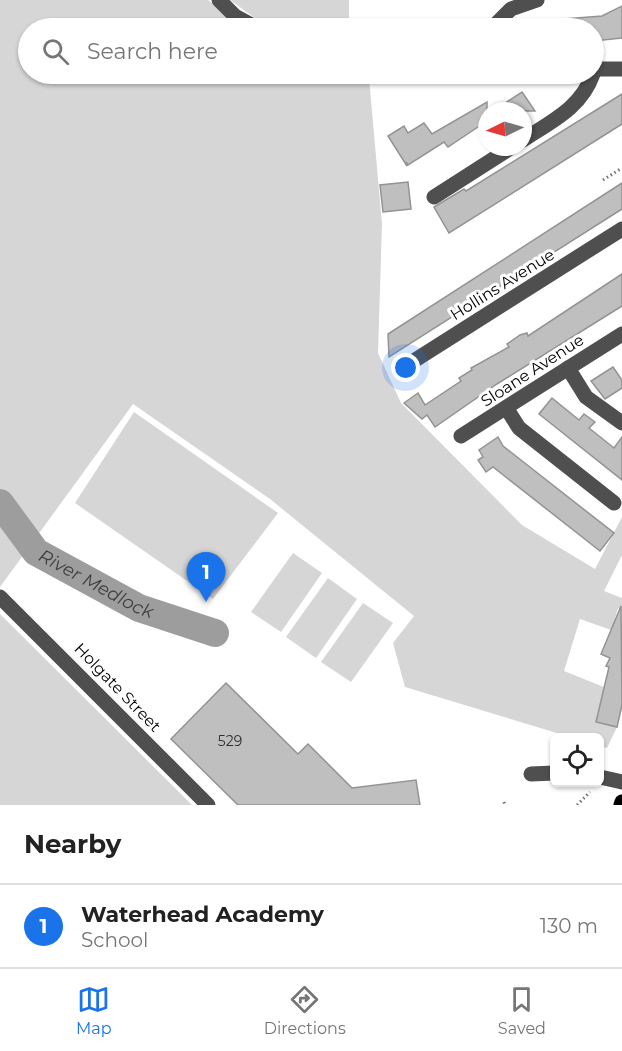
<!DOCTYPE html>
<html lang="en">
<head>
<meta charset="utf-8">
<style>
  body { margin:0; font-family:Montserrat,sans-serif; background:#f2f2f2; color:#222 }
  .controls { position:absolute; right:18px; bottom:18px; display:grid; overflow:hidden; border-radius:9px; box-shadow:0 2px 4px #0004 }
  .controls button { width:54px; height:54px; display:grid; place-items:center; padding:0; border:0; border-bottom:2px solid #e0e0e0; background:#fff; color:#222; font:30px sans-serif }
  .compass { position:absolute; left:478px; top:102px; width:54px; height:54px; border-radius:50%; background:#fff; box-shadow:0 2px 4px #0004; rotate:265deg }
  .you { position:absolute; left:406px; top:368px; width:21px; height:21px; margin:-15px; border:4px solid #fff; border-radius:50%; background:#1a73e8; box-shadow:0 0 0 9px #1a73e833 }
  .badge { display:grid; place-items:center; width:39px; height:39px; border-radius:50%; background:#1a73e8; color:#fff; font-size:20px; font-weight:700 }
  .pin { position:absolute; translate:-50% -50px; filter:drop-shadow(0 2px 3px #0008) }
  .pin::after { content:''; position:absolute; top:32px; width:21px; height:18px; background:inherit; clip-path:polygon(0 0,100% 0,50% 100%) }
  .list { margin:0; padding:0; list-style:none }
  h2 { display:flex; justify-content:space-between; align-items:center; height:78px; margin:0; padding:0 24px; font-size:26px }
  h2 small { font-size:20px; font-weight:400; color:#767676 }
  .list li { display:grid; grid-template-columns:39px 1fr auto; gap:18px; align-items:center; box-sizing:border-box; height:84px; padding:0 24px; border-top:2px solid #e0e0e0 }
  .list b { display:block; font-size:22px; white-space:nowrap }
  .list p { margin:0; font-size:20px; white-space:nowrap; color:#767676 }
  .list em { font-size:20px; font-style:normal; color:#767676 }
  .icon { flex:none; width:33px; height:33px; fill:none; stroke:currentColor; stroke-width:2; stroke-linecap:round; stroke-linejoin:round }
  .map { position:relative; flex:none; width:622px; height:805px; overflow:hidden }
  .search { position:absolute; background:#fff; box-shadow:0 2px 4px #0004; left:18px; right:18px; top:18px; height:66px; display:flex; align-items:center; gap:15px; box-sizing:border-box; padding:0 21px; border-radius:33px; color:#767676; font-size:22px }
  .sheet { height:162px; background:#fff }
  nav { display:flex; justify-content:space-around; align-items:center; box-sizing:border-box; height:84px; border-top:2px solid #e0e0e0; background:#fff; font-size:16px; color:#767676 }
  nav a { display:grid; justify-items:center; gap:3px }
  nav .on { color:#1a73e8 }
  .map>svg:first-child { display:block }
</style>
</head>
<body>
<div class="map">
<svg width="622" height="805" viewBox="0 0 622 805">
  <rect width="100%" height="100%" fill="#fff"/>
  <g fill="#d6d6d6">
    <polygon points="0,0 208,0 245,28 28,28 28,74 350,74 369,78 382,224 378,353 401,403 522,525 595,569 622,517 622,555 604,591 622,598 622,609 618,608 615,618 622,621 622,625 617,625 614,631 580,619 564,671 604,687 596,722 617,727 607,748 600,746 600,738 570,737 405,687 393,643 414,616 270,499 133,404 0,587"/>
    <polygon points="230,0 349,0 349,28 269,28"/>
    <polygon points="134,412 278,513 213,599 75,503"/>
    <polygon points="293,553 322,573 281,632 251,612"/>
    <polygon points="328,578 357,599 316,658 286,637"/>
    <polygon points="363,603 393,623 351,682 321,662"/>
    <polygon points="0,614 192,805 0,805"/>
  </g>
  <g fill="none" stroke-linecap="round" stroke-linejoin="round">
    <path stroke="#9d9d9d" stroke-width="28" id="s1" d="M0,503L36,552L139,608L215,633"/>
  </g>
  <g fill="#bfbfbf" stroke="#939393" stroke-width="1.5">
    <polygon points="622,6 622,38 594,41 594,28 565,28 564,19 602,16"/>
    <polygon points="522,92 535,111 493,111"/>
    <polygon points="622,94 622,124 449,233 434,207 464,189 466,191"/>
    <polygon points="487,102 487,142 478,127 448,147 444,142 408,165 406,162 407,166 388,136 404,126 408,133 424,123 432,134"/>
    <polygon points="408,182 411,209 383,212 380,185"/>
    <polygon points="622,183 622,209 389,357 388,334"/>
    <polygon points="622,274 622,306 497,384 435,427 427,415 422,419 404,403 418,393 425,405 461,381 459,378 472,370 471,368 509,347 507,344 520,335 527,333 528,336"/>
    <polygon points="613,367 622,380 622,388 605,399 591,381"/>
    <polygon points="552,398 579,420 584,414 595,422 589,428 614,448 622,437 622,480 539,414"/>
    <polygon points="498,437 503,446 614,533 600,551 493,467 486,472 478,460 483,457 479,450"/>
    <polygon points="621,606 622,705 617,727 596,722 609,667 606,666 610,658 601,654"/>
    <polygon points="226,683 298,754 308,744 352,788 416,780 420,805 238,805 171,739"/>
  </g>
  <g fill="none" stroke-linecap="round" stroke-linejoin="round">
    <g stroke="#dbdbdb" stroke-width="16">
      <polyline id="major" points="621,805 622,802"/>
    </g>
    <g stroke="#717171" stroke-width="3" stroke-dasharray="1.5 3" stroke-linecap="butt">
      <polyline points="603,180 622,168"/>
      <polyline points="504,802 505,805"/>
      <polyline points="577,805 590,792"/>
    </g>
    <g stroke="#4f4f4f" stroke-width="15">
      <polyline points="219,0 235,16 257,28"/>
      <polyline points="492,28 511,9 537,0"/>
      <polyline points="594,69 622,69"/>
      <polyline points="386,74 469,74"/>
      <path d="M523,140C552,121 581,108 593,74"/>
      <polyline points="434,197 512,147"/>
      <polyline points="568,368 586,397 622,423"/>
      <polyline points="401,369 622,229"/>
      <polyline points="507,409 519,428 614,503"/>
      <polyline points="461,436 622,334"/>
      <polyline points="0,597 208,805"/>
      <polyline points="531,774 554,773"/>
      <polyline points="600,777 622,782"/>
    </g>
    <use href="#major" stroke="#000" stroke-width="15"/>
  </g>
  <g text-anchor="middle" stroke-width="6" stroke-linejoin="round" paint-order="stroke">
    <g font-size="14" fill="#303030">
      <text x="230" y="746">529</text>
    </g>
    <g font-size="16" fill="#000" stroke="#fff">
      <text transform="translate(502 284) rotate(-32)" y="6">Hollins Avenue</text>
      <text transform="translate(532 370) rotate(-33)" y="6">Sloane Avenue</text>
      <text transform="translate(118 687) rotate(46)" y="6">Holgate Street</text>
    </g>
    <g font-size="18" font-style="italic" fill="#3e3e3e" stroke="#fff">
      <text dy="6" stroke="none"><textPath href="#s1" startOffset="129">River Medlock</textPath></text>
    </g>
  </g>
</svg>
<div class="controls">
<button><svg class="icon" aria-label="locate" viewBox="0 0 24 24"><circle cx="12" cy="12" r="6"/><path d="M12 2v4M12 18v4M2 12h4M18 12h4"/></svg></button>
</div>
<svg class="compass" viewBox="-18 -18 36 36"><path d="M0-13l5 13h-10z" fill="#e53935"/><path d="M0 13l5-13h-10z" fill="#767676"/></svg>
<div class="you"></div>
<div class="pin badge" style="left:206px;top:602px">1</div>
<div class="search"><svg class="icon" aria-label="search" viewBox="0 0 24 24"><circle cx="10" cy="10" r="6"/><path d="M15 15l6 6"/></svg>Search here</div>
</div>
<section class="sheet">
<h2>Nearby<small></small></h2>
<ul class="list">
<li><span class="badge">1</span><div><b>Waterhead Academy</b><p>School</p></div><em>130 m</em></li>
</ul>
</section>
<nav>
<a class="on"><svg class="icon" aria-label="map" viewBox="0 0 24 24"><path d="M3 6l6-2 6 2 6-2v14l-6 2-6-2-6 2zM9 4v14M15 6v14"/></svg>Map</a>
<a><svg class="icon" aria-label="directions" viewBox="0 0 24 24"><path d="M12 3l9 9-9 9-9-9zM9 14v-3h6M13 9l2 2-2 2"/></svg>Directions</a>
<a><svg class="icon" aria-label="saved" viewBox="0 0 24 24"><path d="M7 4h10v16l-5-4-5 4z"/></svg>Saved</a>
</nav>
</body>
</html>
